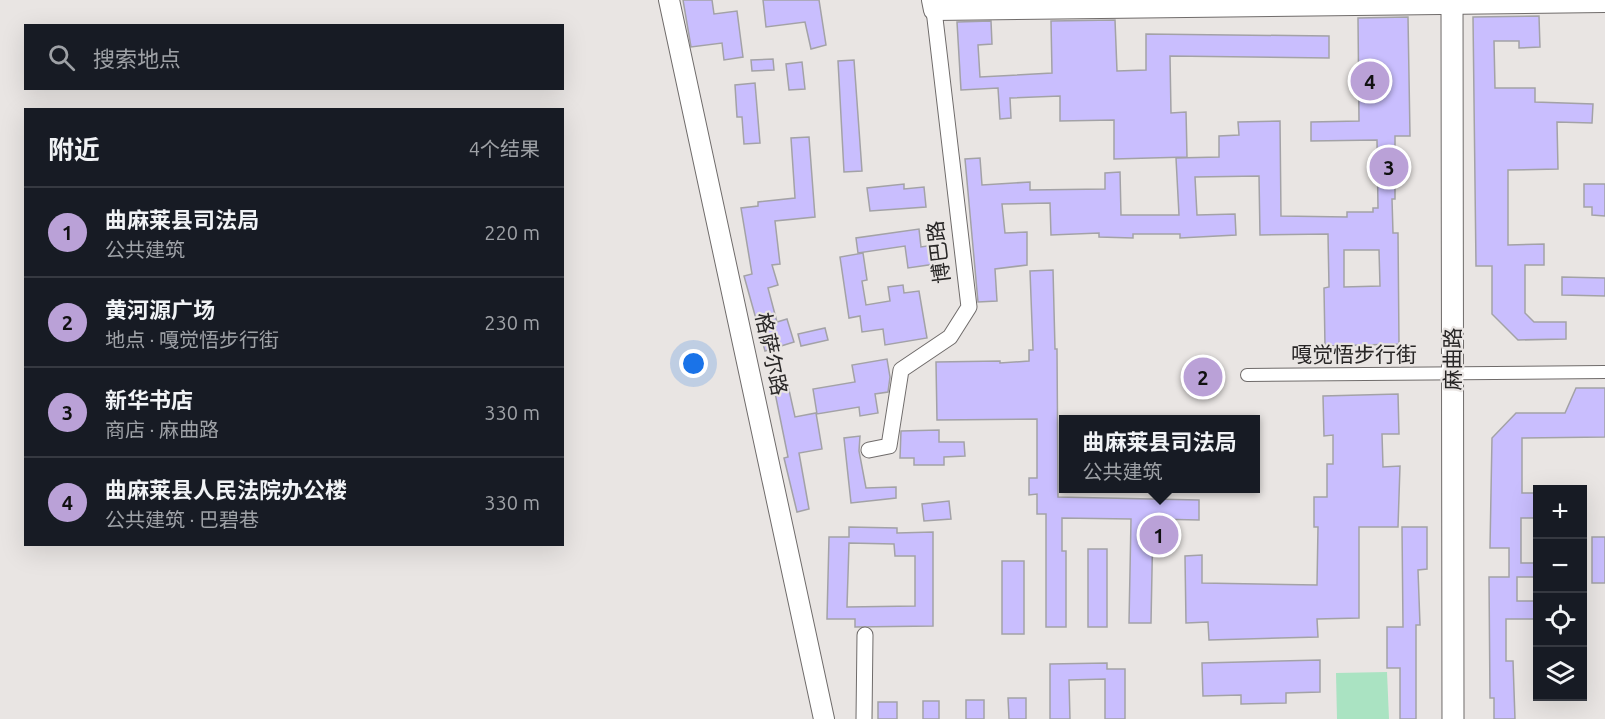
<!DOCTYPE html>
<html lang="zh">
<head>
<meta charset="utf-8">
<style>
  body { margin:0; font-family:Ubuntu,"Noto Sans SC",sans-serif; background:#242831; color:#f1f3f6 }
  .controls { position:absolute; right:18px; bottom:18px; display:grid; overflow:hidden; border-radius:0px; box-shadow:0 6px 24px #0002 }
  .controls button { width:54px; height:54px; display:grid; place-items:center; padding:0; border:0; border-bottom:2px solid #363941; background:#171b24; color:#f1f3f6; font:30px sans-serif }
  .you { position:absolute; left:694px; top:364px; width:21px; height:21px; margin:-15px; border:4px solid #fff; border-radius:50%; background:#1a73e8; box-shadow:0 0 0 9px #1a73e833 }
  .badge { display:grid; place-items:center; width:39px; height:39px; border-radius:50%; background:#baa1d7; color:#111; font-size:20px; font-weight:700 }
  .pin { position:absolute; translate:-50% -50%; border:3px solid #fff; box-shadow:0 2px 6px #0006 }
  .popup { position:absolute; left:1059px; top:415px; width:201px; height:78px; box-sizing:border-box; display:grid; place-content:center; border-radius:0px; background:#171b24; filter:drop-shadow(0 2px 4px #0005); font-size:20px; white-space:nowrap; color:#9ea1a6 }
  .popup b { font-size:22px; color:#f1f3f6 }
  .popup::after { content:''; position:absolute; left:50%; top:100%; margin-left:-12px; border:12px solid transparent; border-top-color:#171b24 }
  .list { margin:0; padding:0; list-style:none }
  h2 { display:flex; justify-content:space-between; align-items:center; height:78px; margin:0; padding:0 24px; font-size:26px }
  h2 small { font-size:20px; font-weight:400; color:#9ea1a6 }
  .list li { display:grid; grid-template-columns:39px 1fr auto; gap:18px; align-items:center; box-sizing:border-box; height:90px; padding:0 24px; border-top:2px solid #363941 }
  .list b { display:block; font-size:22px; white-space:nowrap }
  .list p { margin:0; font-size:20px; white-space:nowrap; color:#9ea1a6 }
  .list em { font-size:20px; font-style:normal; color:#9ea1a6 }
  .icon { flex:none; width:33px; height:33px; fill:none; stroke:currentColor; stroke-width:2; stroke-linecap:round; stroke-linejoin:round }
  .map { position:relative; flex:none; width:1605px; height:719px; overflow:hidden }
  .search { position:absolute; background:#171b24; box-shadow:0 6px 24px #0002; left:24px; top:24px; width:540px; height:66px; display:flex; align-items:center; gap:15px; box-sizing:border-box; padding:0 21px; border-radius:0px; color:#9ea1a6; font-size:22px }
  .panel { position:absolute; background:#171b24; box-shadow:0 6px 24px #0002; left:24px; top:108px; width:540px; height:438px; border-radius:0px }
  .map>svg:first-child { display:block }
</style>
</head>
<body>
<div class="map">
<svg width="1605" height="719" viewBox="0 0 1605 719">
  <rect width="100%" height="100%" fill="#e9e5e3"/>
  <polygon fill="#aae3c2" points="1387,672 1389,719 1337,719 1336,673"/>
  <g fill="#c9befe" stroke="#a3a2a6" stroke-width="1.5" fill-rule="evenodd">
    <polygon points="683,0 712,0 714,14 737,11 743,57 724,60 722,43 691,47"/>
    <polygon points="763,0 819,0 826,45 811,49 805,22 766,27"/>
    <polygon points="1539,16 1540,47 1519,48 1519,41 1494,41 1495,88 1535,88 1535,102 1593,104 1592,123 1557,122 1558,169 1508,170 1508,245 1544,244 1544,265 1525,265 1525,313 1534,322 1566,322 1566,339 1518,340 1492,314 1492,266 1476,266 1473,17"/>
    <path d="M1408,17L1410,136H1395V199H1392L1393,233H1398L1399,344L1325,346L1324,288L1329,287L1328,234L1260,235L1259,176L1195,177L1197,215L1235,214L1236,235L1180,238V234H1133V238L1099,237V233L1051,235L1050,203L1002,204L1005,233L1027,232V265L995,269L997,301L978,302L965,159L980,158L982,185L1030,182V190L1105,189V173L1120,172L1121,215H1179L1176,158L1219,157V136L1239,135L1238,122L1280,121L1281,216L1347,217V212H1373V208H1378L1377,140L1311,141V122L1359,121L1358,18ZM1344,250H1379L1380,286L1344,287Z"/>
    <polygon points="1115,20 1117,71 1146,70 1146,34 1329,36 1329,58 1170,56 1171,113 1186,112 1187,157 1114,159 1114,120 1060,121 1060,96 1010,98 1011,118 1000,119 998,88 961,90 957,22 991,21 992,44 978,45 980,77 1052,73 1051,21"/>
    <polygon points="773,59 774,70 752,71 751,60"/>
    <polygon points="854,60 862,171 844,172 838,61"/>
    <polygon points="802,62 805,89 789,90 786,64"/>
    <polygon points="755,83 760,143 744,144 742,117 737,117 735,85"/>
    <polygon points="809,137 815,217 775,221 780,264 772,265 778,285 768,288 777,322 787,319 794,342 765,351 744,276 752,274 741,208 758,206 758,202 795,198 791,138"/>
    <polygon points="904,184 904,189 924,187 926,207 870,211 867,188"/>
    <polygon points="1584,184 1605,184 1605,216 1592,215 1592,207 1584,207"/>
    <polygon points="919,229 921,247 933,245 935,264 908,268 905,246 858,253 856,238"/>
    <polygon points="863,253 867,280 862,281 866,305 890,301 888,287 903,285 904,293 919,291 927,338 885,345 883,329 862,332 860,316 849,318 840,257"/>
    <polygon points="1053,270 1055,349 1057,349 1058,497 1199,500 1199,520 1153,519 1151,623 1129,623 1131,519 1062,518 1062,551 1066,551 1066,627 1046,627 1046,514 1037,514 1037,494 1029,495 1029,478 1037,478 1037,419 937,420 936,362 1000,361 1000,363 1029,361 1029,350 1033,350 1030,271"/>
    <polygon points="1562,277 1605,278 1605,296 1562,295"/>
    <polygon points="825,328 828,340 801,346 798,334"/>
    <polygon points="887,359 890,377 888,392 875,394 878,413 860,416 859,407 817,414 813,389 855,382 852,365"/>
    <polygon points="787,381 795,417 816,413 822,449 799,453 809,509 797,512 784,458 788,457 773,383"/>
    <polygon points="1576,388 1605,388 1605,437 1522,438 1522,493 1538,493 1538,518 1521,518 1521,563 1538,563 1538,577 1517,577 1517,601 1538,601 1538,619 1506,619 1506,661 1513,661 1515,719 1494,719 1494,698 1490,698 1489,577 1509,577 1509,548 1490,548 1492,438 1516,413 1565,413"/>
    <polygon points="1398,394 1399,434 1382,434 1383,467 1400,466 1398,527 1359,527 1359,618 1317,619 1318,637 1209,640 1208,622 1186,623 1185,556 1202,555 1202,583 1317,585 1318,527 1314,527 1314,497 1327,497 1327,464 1333,464 1333,435 1324,436 1323,396"/>
    <polygon points="939,430 939,442 964,442 965,456 944,457 944,465 914,465 914,458 900,458 901,431"/>
    <polygon points="860,436 859,451 866,488 896,487 896,498 851,503 844,438"/>
    <polygon points="949,501 951,519 924,521 922,504"/>
    <path d="M849,527L897,528V533L933,532V626L855,627V619H827L829,537H849ZM849,543L894,544L895,556H915V606L847,607Z"/>
    <polygon points="1402,527 1427,527 1427,569 1418,570 1420,625 1416,625 1416,719 1400,719 1400,668 1387,668 1387,627 1403,627"/>
    <rect x="1592" y="537" width="13" height="46"/>
    <rect x="1088" y="549" width="19" height="78"/>
    <rect x="1002" y="561" width="22" height="73"/>
    <polygon points="1320,660 1320,692 1286,693 1286,703 1241,704 1241,695 1203,696 1202,663"/>
    <polygon points="1107,663 1107,669 1125,669 1125,719 1105,719 1105,679 1069,680 1070,719 1050,719 1050,664"/>
    <polygon points="1008,698 1026,698 1026,719 1009,719"/>
    <rect x="966" y="700" width="18" height="19"/>
    <rect x="923" y="701" width="16" height="18"/>
    <rect x="878" y="702" width="19" height="17"/>
  </g>
  <g fill="none" stroke-linecap="round" stroke-linejoin="round">
    <g stroke="#6f6b6a" stroke-width="14">
      <polyline id="pedestrian" points="1247,375 1605,372"/>
    </g>
    <g stroke="#6f6b6a" stroke-width="17">
      <g id="minor">
        <polyline points="869,450 889,446 901,370 950,337 969,307 934,10"/>
        <polyline points="864,719 865,635"/>
      </g>
    </g>
    <g stroke="#6f6b6a" stroke-width="22">
      <g id="tertiary">
        <polyline points="669,0 824,719"/>
        <polyline points="932,0 934,10 1605,2"/>
      </g>
    </g>
    <g stroke="#6f6b6a" stroke-width="23">
      <polyline id="secondary" points="1452,0 1453,719"/>
    </g>
    <use href="#pedestrian" stroke="#fff" stroke-width="12"/>
    <use href="#minor" stroke="#fff" stroke-width="15"/>
    <use href="#tertiary" stroke="#fff" stroke-width="20"/>
    <use href="#secondary" stroke="#fff" stroke-width="21"/>
  </g>
  <g text-anchor="middle" stroke-width="4.5" stroke-linejoin="round" paint-order="stroke">
    <g font-size="21" fill="#282626" stroke="#e9e5e3">
      <text transform="translate(939 252) rotate(-97)" y="7">博巴路</text>
      <text transform="translate(771 354) rotate(78)" y="7">格萨尔路</text>
      <text x="1354" y="362">嘎觉悟步行街</text>
      <text transform="translate(1453 359) rotate(-90)" y="7">麻曲路</text>
    </g>
  </g>
</svg>
<div class="controls">
<button>+</button>
<button>−</button>
<button><svg class="icon" aria-label="locate" viewBox="0 0 24 24"><circle cx="12" cy="12" r="6"/><path d="M12 2v4M12 18v4M2 12h4M18 12h4"/></svg></button>
<button><svg class="icon" aria-label="layers" viewBox="0 0 24 24"><path d="M12 4l9 5-9 5-9-5zM3 14l9 5 9-5"/></svg></button>
</div>
<div class="you"></div>
<div class="pin badge" style="left:1159px;top:535px">1</div>
<div class="popup"><b>曲麻莱县司法局</b>公共建筑</div>
<div class="pin badge" style="left:1203px;top:377px">2</div>
<div class="pin badge" style="left:1389px;top:167px">3</div>
<div class="pin badge" style="left:1370px;top:81px">4</div>
<div class="search"><svg class="icon" aria-label="search" viewBox="0 0 24 24"><circle cx="10" cy="10" r="6"/><path d="M15 15l6 6"/></svg>搜索地点</div>
<section class="panel">
<h2>附近<small>4个结果</small></h2>
<ul class="list">
<li><span class="badge">1</span><div><b>曲麻莱县司法局</b><p>公共建筑</p></div><em>220 m</em></li>
<li><span class="badge">2</span><div><b>黄河源广场</b><p>地点 · 嘎觉悟步行街</p></div><em>230 m</em></li>
<li><span class="badge">3</span><div><b>新华书店</b><p>商店 · 麻曲路</p></div><em>330 m</em></li>
<li><span class="badge">4</span><div><b>曲麻莱县人民法院办公楼</b><p>公共建筑 · 巴碧巷</p></div><em>330 m</em></li>
</ul>
</section>
</div>
</body>
</html>
